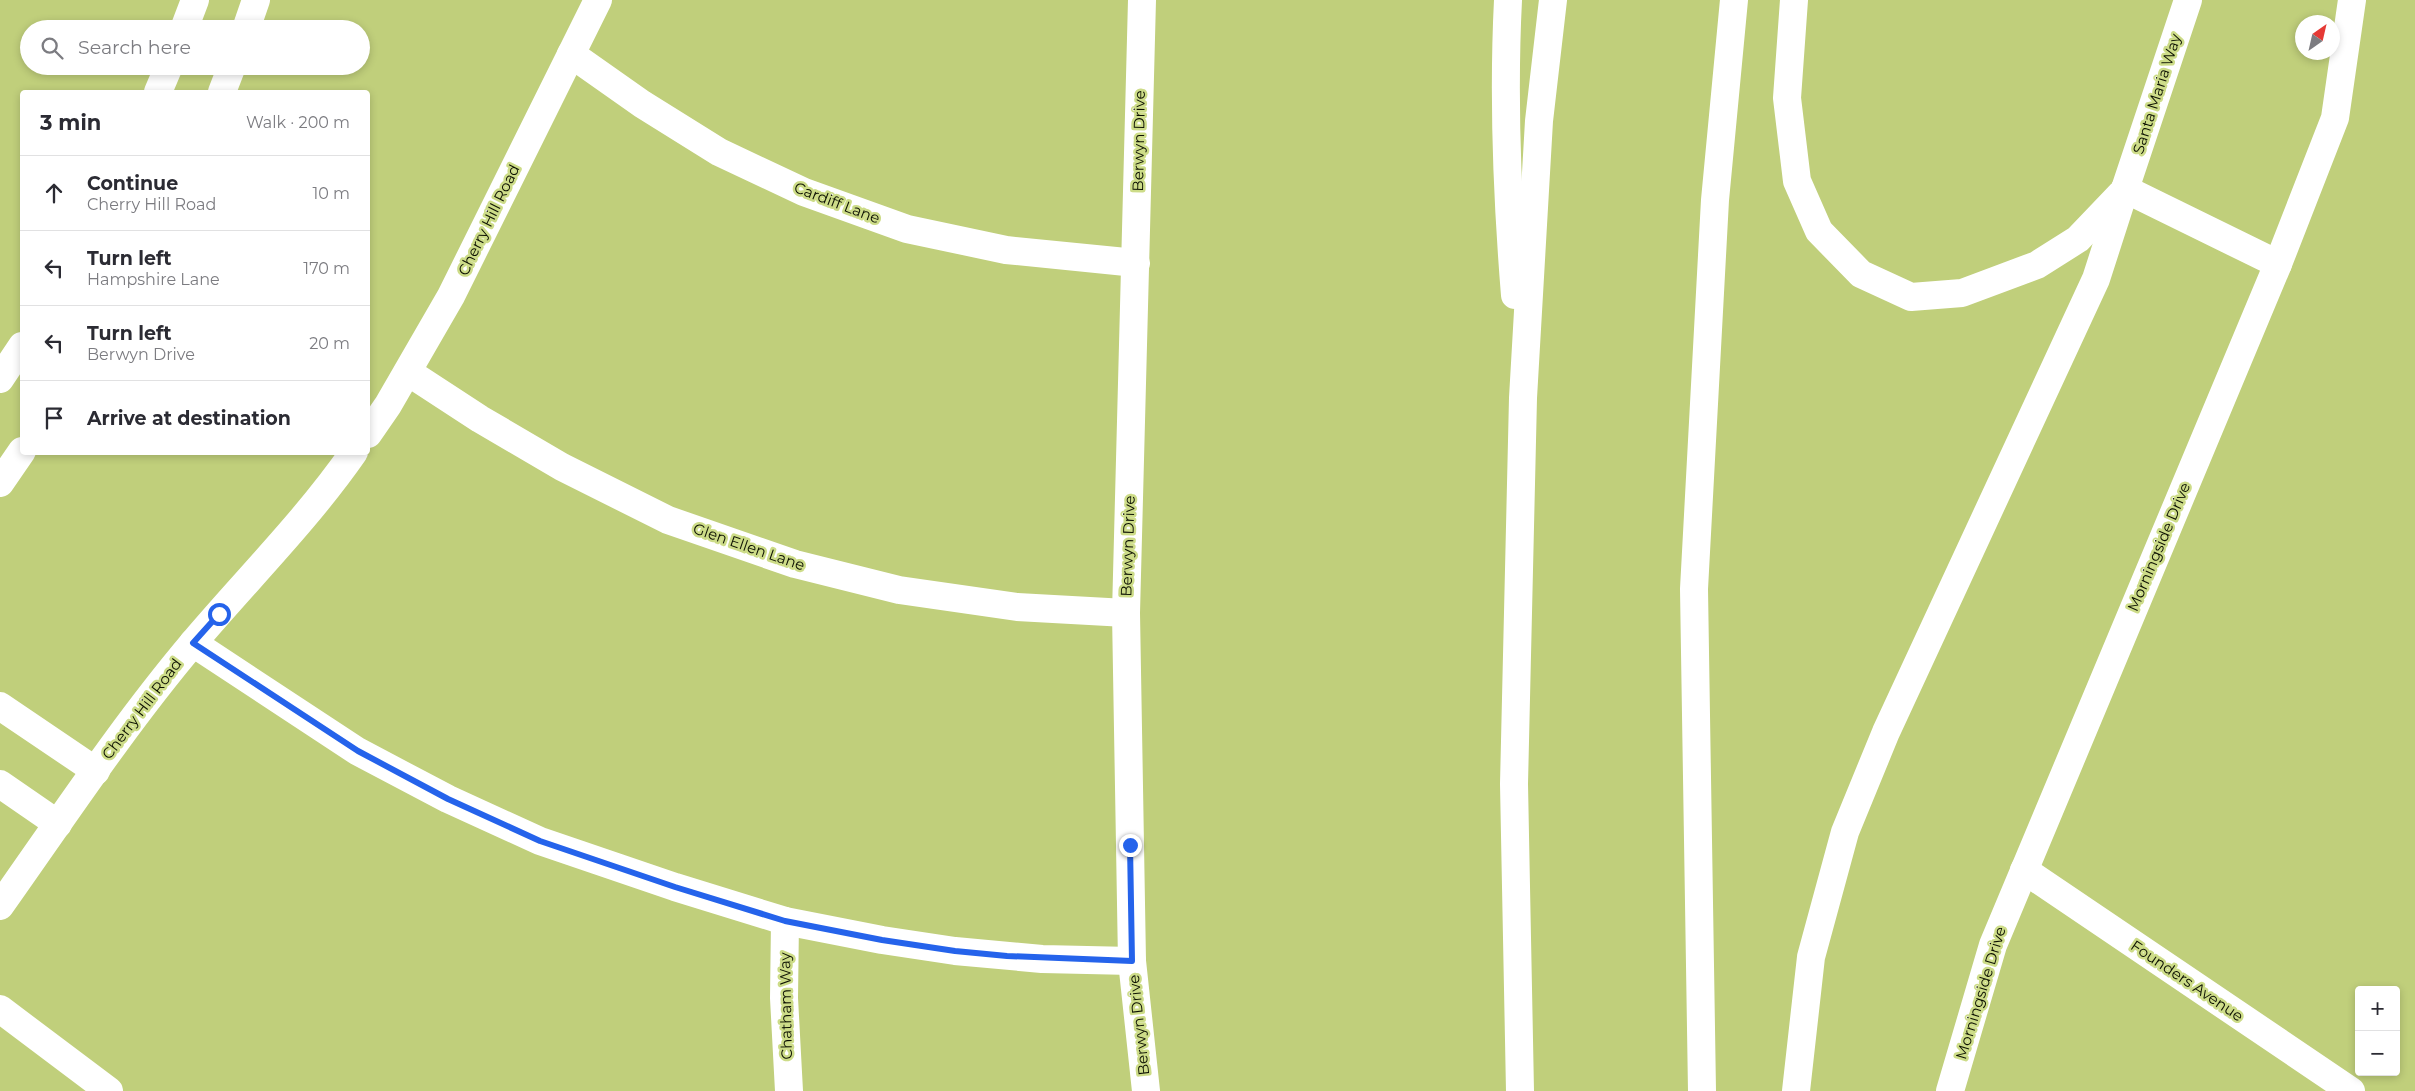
<!DOCTYPE html>
<html lang="en">
<head>
<meta charset="utf-8">
<style>
  body { margin:0; font-family:Montserrat,sans-serif; background:#f7f7f7; color:#2b2b33 }
  .controls { position:absolute; right:15px; bottom:15px; display:grid; overflow:hidden; border-radius:5px; box-shadow:0 2px 8px #0003 }
  .controls button { width:45px; height:45px; display:grid; place-items:center; padding:0; border:0; border-bottom:1px solid #e1e1e2; background:#fff; color:#2b2b33; font:25px sans-serif }
  .compass { position:absolute; left:2295px; top:15px; width:45px; height:45px; border-radius:50%; background:#fff; box-shadow:0 2px 8px #0003; rotate:34deg }
  .stop { position:absolute; width:15px; height:15px; margin:-11px; border:4px solid #2563eb; border-radius:50%; background:#fff }
  .stop.end { background:#2563eb; border-color:#fff; box-shadow:0 1px 5px #0008 }
  .list { margin:0; padding:0; list-style:none }
  h2 { display:flex; justify-content:space-between; align-items:center; height:65px; margin:0; padding:0 20px; font-size:21px }
  h2 small { font-size:16px; font-weight:400; color:#7c7c81 }
  .list li { display:grid; grid-template-columns:32px 1fr auto; gap:15px; align-items:center; box-sizing:border-box; height:75px; padding:0 20px; border-top:1px solid #e1e1e2 }
  .list b { display:block; font-size:19px; white-space:nowrap }
  .list p { margin:0; font-size:16px; white-space:nowrap; color:#7c7c81 }
  .list em { font-size:16px; font-style:normal; color:#7c7c81 }
  .icon { flex:none; width:28px; height:28px; fill:none; stroke:currentColor; stroke-width:2; stroke-linecap:round; stroke-linejoin:round }
  .map { position:relative; flex:none; width:2415px; height:1091px; overflow:hidden }
  .search { position:absolute; background:#fff; box-shadow:0 2px 8px #0003; left:20px; top:20px; width:350px; height:55px; display:flex; align-items:center; gap:12px; box-sizing:border-box; padding:0 18px; border-radius:28px; color:#7c7c81; font-size:19px }
  .panel { position:absolute; background:#fff; box-shadow:0 2px 8px #0003; left:20px; top:90px; width:350px; height:365px; border-radius:5px }
  .map>svg:first-child { display:block }
</style>
</head>
<body>
<div class="map">
<svg width="2415" height="1091" viewBox="0 0 2415 1091">
  <rect width="100%" height="100%" fill="#c0cf7b"/>
  <g fill="none" stroke-linecap="round" stroke-linejoin="round">
    <g stroke="#fff" stroke-width="28">
      <polyline points="1142,0 1126,613 1132,961 1146,1091"/>
      <polyline points="571,54 642,104 719,152 804,192 907,229 1006,250 1136,263"/>
      <polyline points="2125,189 2278,264"/>
      <polyline points="408,372 480,419 562,467 668,520 795,564 899,590 1017,607 1126,613"/>
      <polyline points="368,434 388,405 451,296 598,0"/>
      <polyline points="193,643 357,751 448,799 540,841 675,887 785,921 882,940 955,951 1042,959 1132,961"/>
      <polyline points="0,706 96,771"/>
      <polyline points="0,784 58,824"/>
      <polyline points="2024,870 2351,1091"/>
      <path d="M0,906C63,817 123,726 193,643C247,579 306,521 354,452"/>
      <polyline points="785,921 784,998 789,1091"/>
      <polyline points="0,1009 109,1091"/>
      <polyline points="1950,1091 1993,945 2278,264 2335,118 2352,0"/>
    </g>
    <g stroke="#fff" stroke-width="28">
      <polyline points="184,29 195,0"/>
      <polyline points="246,29 256,0"/>
      <polyline points="158,92 169,66"/>
      <polyline points="222,92 232,66"/>
      <polyline points="2125,189 2188,0"/>
      <polyline points="0,379 22,346"/>
      <polyline points="0,483 22,451"/>
    </g>
    <g stroke="#fff" stroke-width="28">
      <path d="M1508,0C1503,98 1507,197 1515,295"/>
      <polyline points="1794,0 1787,98 1797,181 1819,231 1861,274 1911,297 1962,293 2037,265 2078,239 2121,194"/>
      <polyline points="1520,1091 1514,784 1523,398 1539,121 1553,0"/>
      <polyline points="1702,1091 1694,589 1715,200 1734,0"/>
      <polyline points="1796,1091 1811,957 1845,832 1886,732 2096,279 2125,189"/>
    </g>
  </g>
  <g fill="none" stroke-linecap="round" stroke-linejoin="round">
    <polyline stroke="#2563eb" stroke-width="6" points="219,614 193,643 358,751 448,799 540,841 675,887 785,921 882,940 955,951 1007,956 1132,961 1130,845"/>
  </g>
  <g text-anchor="middle" stroke-width="5" stroke-linejoin="round" paint-order="stroke">
    <g font-size="15" fill="#0b0f00" stroke="#cddc88">
      <text transform="translate(2157 94) rotate(-72)" y="5">Santa Maria Way</text>
      <text transform="translate(1139 141) rotate(-89)" y="5">Berwyn Drive</text>
      <text transform="translate(837 203) rotate(21)" y="5">Cardiff Lane</text>
      <text transform="translate(489 220) rotate(-64)" y="5">Cherry Hill Road</text>
      <text transform="translate(1128 546) rotate(-88)" y="5">Berwyn Drive</text>
      <text transform="translate(749 547) rotate(19)" y="5">Glen Ellen Lane</text>
      <text transform="translate(2159 547) rotate(-67)" y="5">Morningside Drive</text>
      <text transform="translate(142 709) rotate(-53)" y="5">Cherry Hill Road</text>
      <text transform="translate(2187 981) rotate(34)" y="5">Founders Avenue</text>
      <text transform="translate(1981 993) rotate(-73)" y="5">Morningside Drive</text>
      <text transform="translate(786 1006) rotate(-91)" y="5">Chatham Way</text>
      <text transform="translate(1139 1025) rotate(-96)" y="5">Berwyn Drive</text>
    </g>
  </g>
</svg>
<div class="controls">
<button>+</button>
<button>−</button>
</div>
<svg class="compass" viewBox="-18 -18 36 36"><path d="M0-13l5 13h-10z" fill="#e53935"/><path d="M0 13l5-13h-10z" fill="#7c7c81"/></svg>
<div class="stop" style="left:219px;top:614px"></div>
<div class="stop end" style="left:1130px;top:845px"></div>
<div class="search"><svg class="icon" aria-label="search" viewBox="0 0 24 24"><circle cx="10" cy="10" r="6"/><path d="M15 15l6 6"/></svg>Search here</div>
<section class="panel">
<h2>3 min<small>Walk · 200 m</small></h2>
<ul class="list">
<li><svg class="icon" aria-label="ahead" viewBox="0 0 24 24"><path d="M12 20V5M6 11l6-6 6 6"/></svg><div><b>Continue</b><p>Cherry Hill Road</p></div><em>10 m</em></li>
<li><svg class="icon" aria-label="left" viewBox="0 0 24 24"><path d="M17 20v-9H6M10 6l-5 5 5 5"/></svg><div><b>Turn left</b><p>Hampshire Lane</p></div><em>170 m</em></li>
<li><svg class="icon" aria-label="left" viewBox="0 0 24 24"><path d="M17 20v-9H6M10 6l-5 5 5 5"/></svg><div><b>Turn left</b><p>Berwyn Drive</p></div><em>20 m</em></li>
<li><svg class="icon" aria-label="arrive" viewBox="0 0 24 24"><path d="M6 21V4h12l-3 4 3 4H6"/></svg><div><b>Arrive at destination</b></div></li>
</ul>
</section>
</div>
</body>
</html>
